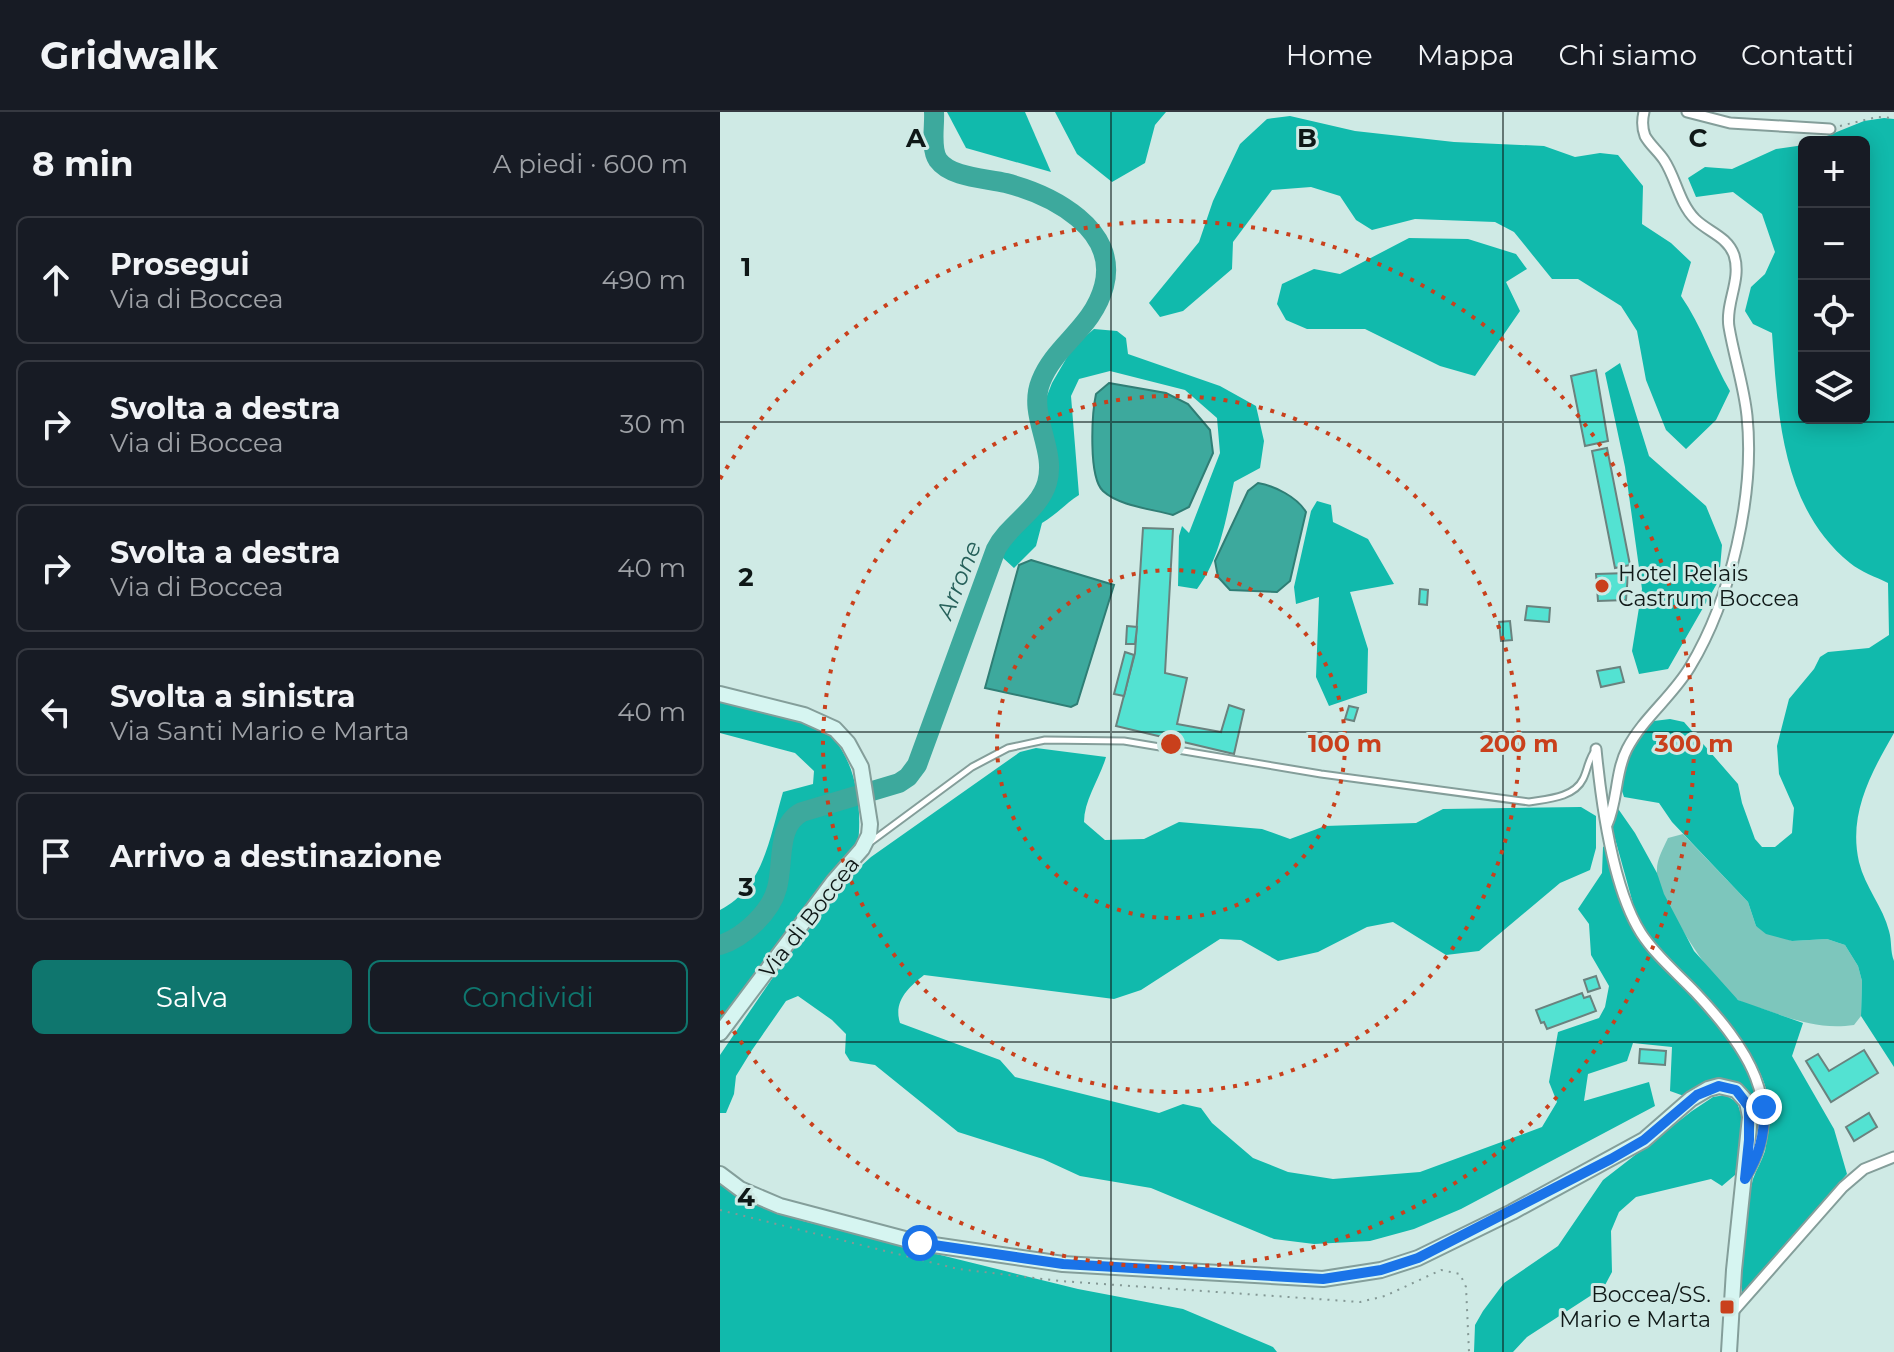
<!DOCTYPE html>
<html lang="it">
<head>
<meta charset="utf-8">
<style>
  body { margin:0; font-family:Montserrat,sans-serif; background:#20242c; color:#f1f3f6 }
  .controls { position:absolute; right:24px; top:24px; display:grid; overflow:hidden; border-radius:12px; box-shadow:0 4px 20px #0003 }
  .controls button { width:72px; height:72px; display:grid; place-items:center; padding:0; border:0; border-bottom:2px solid #363941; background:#171b24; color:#f1f3f6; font:40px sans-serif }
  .stop { position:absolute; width:24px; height:24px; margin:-18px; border:6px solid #1a73e8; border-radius:50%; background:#fff }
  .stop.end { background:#1a73e8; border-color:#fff; box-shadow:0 2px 8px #0008 }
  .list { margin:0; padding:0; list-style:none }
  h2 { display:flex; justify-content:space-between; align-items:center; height:104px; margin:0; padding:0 32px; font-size:34px }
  h2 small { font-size:26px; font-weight:400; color:#9ea1a6 }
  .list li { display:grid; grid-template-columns:52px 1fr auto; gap:24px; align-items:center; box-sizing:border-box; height:128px; margin:0 16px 16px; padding:0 16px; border:2px solid #363941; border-radius:12px }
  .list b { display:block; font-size:30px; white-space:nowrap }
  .list p { margin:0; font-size:26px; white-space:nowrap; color:#9ea1a6 }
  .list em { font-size:26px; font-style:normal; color:#9ea1a6 }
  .actions { display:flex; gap:16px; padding:24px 32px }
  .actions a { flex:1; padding:18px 0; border:2px solid #0f766e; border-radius:12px; text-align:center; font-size:28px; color:#0f766e }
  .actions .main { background:#0f766e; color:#fff }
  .icon { flex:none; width:44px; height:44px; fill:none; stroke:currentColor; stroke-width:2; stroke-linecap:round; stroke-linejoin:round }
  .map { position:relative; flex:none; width:1174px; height:1240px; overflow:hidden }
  header { display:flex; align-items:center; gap:48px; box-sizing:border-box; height:112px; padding:0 40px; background:#171b24; border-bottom:2px solid #363941 }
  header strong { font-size:38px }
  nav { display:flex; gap:44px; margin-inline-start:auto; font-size:28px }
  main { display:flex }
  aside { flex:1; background:#171b24 }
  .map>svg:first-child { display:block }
</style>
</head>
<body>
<header>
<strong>Gridwalk</strong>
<nav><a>Home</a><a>Mappa</a><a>Chi siamo</a><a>Contatti</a></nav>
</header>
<main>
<aside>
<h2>8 min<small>A piedi · 600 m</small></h2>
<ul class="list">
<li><svg class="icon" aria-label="ahead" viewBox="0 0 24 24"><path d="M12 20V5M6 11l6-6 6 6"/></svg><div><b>Prosegui</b><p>Via di Boccea</p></div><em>490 m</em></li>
<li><svg class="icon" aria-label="right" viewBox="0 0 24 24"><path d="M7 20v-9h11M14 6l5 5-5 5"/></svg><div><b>Svolta a destra</b><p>Via di Boccea</p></div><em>30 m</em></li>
<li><svg class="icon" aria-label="right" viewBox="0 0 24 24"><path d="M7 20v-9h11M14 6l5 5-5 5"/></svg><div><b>Svolta a destra</b><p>Via di Boccea</p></div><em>40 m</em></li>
<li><svg class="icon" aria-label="left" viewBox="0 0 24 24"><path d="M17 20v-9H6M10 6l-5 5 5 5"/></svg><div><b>Svolta a sinistra</b><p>Via Santi Mario e Marta</p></div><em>40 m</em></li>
<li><svg class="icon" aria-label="arrive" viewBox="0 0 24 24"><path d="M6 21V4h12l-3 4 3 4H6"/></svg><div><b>Arrivo a destinazione</b></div></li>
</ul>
<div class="actions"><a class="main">Salva</a><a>Condividi</a></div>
</aside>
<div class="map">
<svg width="1174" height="1240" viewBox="0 0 1174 1240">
  <rect width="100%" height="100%" fill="#cfeae5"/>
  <path fill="#7dc6bc" d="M963,722L1028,790L1036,814L1072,829L1107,827L1125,833L1138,854L1142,869L1141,904L1134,913C1101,918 1074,908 1043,897C1036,895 1027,893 1020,889C996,876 939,788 937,761C936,748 943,737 948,726Z"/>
  <g fill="#11baac">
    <polygon points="227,0 305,0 331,60 246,36"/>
    <polygon points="335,0 446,0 435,13 425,51 392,70 357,42"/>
    <path d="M570,4L635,19L734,30L824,34L855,45L880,41L898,43L923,74L922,112L951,131L971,150L961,184C982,214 992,248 1010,279L996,308L966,337L946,318L926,268L917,219L901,194L858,167H832L794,120L775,110L695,107L652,118L636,108L620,84L591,75L552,78L513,130L512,157L463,199L440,205L429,191L479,130L493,89L520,32L547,7Z"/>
    <path d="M1164,6L1174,7V621C1151,661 1128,702 1139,750C1145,775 1163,795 1169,819C1172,829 1170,839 1174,849V955L1141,904L1142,869L1138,854L1125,833L1107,827L1072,829L1046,822L1036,814L1028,790L952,710L939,691L904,685L898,667L916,624L934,609L950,607L964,610L1018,672L1022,691L1035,727L1042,735H1055L1072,721L1074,696L1059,662L1057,634L1069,587L1094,557L1100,545L1108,540L1149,536L1169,523L1168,471C1156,465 1141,460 1130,451C1061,395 1058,302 1052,221L1033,212L1025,199L1031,175L1045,162L1055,140L1042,102L1013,80L976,85L968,66L985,55L1012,57L1056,37L1084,33V306H1144V30H1092L1144,9Z"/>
    <polygon points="689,126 748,127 796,142 807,157 786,170 800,199 755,264 720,254 645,217 587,217 566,208 557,192 562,172 594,157 620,162"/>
    <path d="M374,217L397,219L406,226L408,242L500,274L536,294L544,329L540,356L514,370C506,406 500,447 477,477L458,474L459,424L462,414L469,421L500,341L497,306L465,278L390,259L359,267L351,284L359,383C345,392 336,403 322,411L316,434L294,456L282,445L290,425L318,395L335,364L323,294L332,271L353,235Z"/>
    <polygon points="900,251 929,344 986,394 1002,433 999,468 948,557 919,562 912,539 922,477 905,355 885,261"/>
    <polygon points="597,389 611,393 613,410 648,427 674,472 630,480 648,537 647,581 609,594 596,565 599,485 576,492 574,475 591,399"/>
    <path d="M0,589C27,595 67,600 91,611C134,628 143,691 138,731L0,908V798C44,776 50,724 63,680L93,672L94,659L75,641L0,621Z"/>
    <path d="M316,636L386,645C380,666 364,688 364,710L385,728L424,727L459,710L542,717L570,727L605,714L696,711L723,697L861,695L876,704V736L870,758L840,771L759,839L726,843L673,810L647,815L598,840L558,849L521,828L500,827L421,878L394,887L204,863C189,875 173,889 180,911L280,948L295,965L439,1001L463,992L481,996L492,1011L533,1046L568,1060L613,1067L700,1060L822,1015L837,990L829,970L838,920L879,906L885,895L889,874L871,843L869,812L858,797L882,761L883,735L888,732L910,803L1012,928L1038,977L1036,990L1026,982L986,971L964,984L950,979L952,935L913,931L907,949L868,962L864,989L929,970L935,994L741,1097L694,1117L650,1129L594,1132L554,1127L431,1076L360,1064L323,1047L238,1020L155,953L130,949L125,941L126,922L112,908L78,884L66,889L32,938L16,964L14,982L6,1001H0V943L60,855L128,766L151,745L300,640Z"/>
    <path d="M892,688L915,721L937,761L944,782L974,839L1018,888L1083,911L1072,944L1114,1017L1127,1062L1022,1183C1020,1149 1024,1100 1033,1067C1036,1058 1042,1049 1045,1039C1047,1028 1050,1014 1050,1003C1051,938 965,866 925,819L917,806L886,694Z"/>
    <polygon points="1005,983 1017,990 1024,1011 1015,1063 1002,1074 991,1067 916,1085 899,1100 891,1119 892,1160 884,1175 807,1225 793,1240 754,1240 755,1213 763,1199 784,1171 838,1134 883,1068 972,999 993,985"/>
    <polygon points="0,1071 27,1088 83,1109 358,1177 463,1197 553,1235 557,1240 0,1240"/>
  </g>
  <g fill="#3da99d" stroke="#2f7e75" stroke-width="2">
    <path d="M389,271L446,281L468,292L490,318L493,341L469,395L453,403C432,397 399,394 383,379C368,365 372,301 376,282Z"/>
    <path d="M538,371C555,374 577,385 586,400L570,469L557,480L510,478L498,465L495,449L528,379Z"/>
    <polygon points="311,448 394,473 357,592 351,595 265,576 299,453"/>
  </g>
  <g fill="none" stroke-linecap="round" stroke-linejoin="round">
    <path stroke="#3da99d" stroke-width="20" d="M0,833C23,826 51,800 57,776C64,751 56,713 82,700L179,671L188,665L197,653L276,437C289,412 319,398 327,371C337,337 307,303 321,269C335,233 373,216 384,174C399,117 332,83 286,71C266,66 231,66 218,48C210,36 215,14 214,0"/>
  </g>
  <g fill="#53e2d2" stroke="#6a827e" stroke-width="2">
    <polygon points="876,258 888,329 865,334 851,264"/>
    <polygon points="887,336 910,453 895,456 872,339"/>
    <polygon points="423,416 453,417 445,561 467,566 457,612 501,620 509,593 524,598 514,642 396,614 415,541"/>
    <polygon points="908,461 906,488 878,489 876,462"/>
    <polygon points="700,477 708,478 707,493 699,492"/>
    <polygon points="807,494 830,496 829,510 805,508"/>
    <polygon points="790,509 792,528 781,529 779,510"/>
    <polygon points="407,514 417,515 415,532 406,532"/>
    <polygon points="405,540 414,543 404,584 394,582"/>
    <polygon points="900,555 904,570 881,575 877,559"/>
    <polygon points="629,594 638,596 634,609 625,607"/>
    <polygon points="876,864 880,876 868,880 864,868"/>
    <polygon points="862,881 864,886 870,884 876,899 827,917 824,910 821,911 816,898"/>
    <polygon points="920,937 946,939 945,953 919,951"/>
    <polygon points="1144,938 1158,961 1111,990 1086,949 1098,942 1109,959"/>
    <polygon points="1149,1001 1157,1015 1134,1029 1126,1015"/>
  </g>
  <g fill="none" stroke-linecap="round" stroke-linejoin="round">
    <g stroke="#849e9a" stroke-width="9">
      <path id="lane" d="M152,729L252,655L288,636L325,628L404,629L601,662L809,690C826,687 854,686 863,667C868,657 868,647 876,637"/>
    </g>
    <g stroke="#849e9a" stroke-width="13">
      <g id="street">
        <polyline points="967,0 1010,11 1110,17"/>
        <path d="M876,637C881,689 893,777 921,821C935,843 957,861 975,880C1025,933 1069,993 1026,1064"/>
        <path d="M887,713C898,689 895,660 907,637C923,606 952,585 970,555C1011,487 1035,383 1027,304C1024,274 1014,245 1009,215C1005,191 1022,168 1014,143C1007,124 988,120 975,107C959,91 956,66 944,48C938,39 930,33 925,24C922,16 922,8 924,0"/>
        <polyline points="1012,1201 1123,1075 1144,1057 1174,1045"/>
      </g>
    </g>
    <g stroke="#849e9a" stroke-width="18">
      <g id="secondary">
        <polyline points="0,582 84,603 115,617 128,631 141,655 150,712 149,723 142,737 114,769 0,921"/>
        <polyline points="0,1062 20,1077 60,1094 200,1131 343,1152 603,1167 661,1158 698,1146 792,1100 924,1028 971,987 988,977 999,974 1016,978 1027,990 1030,1005 1014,1158 1009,1240"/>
      </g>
    </g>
    <g stroke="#849895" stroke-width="2" stroke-dasharray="2 6" stroke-linecap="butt">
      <polyline points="1120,14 1157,5 1174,6"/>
      <polyline points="0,1098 238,1157 340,1169 640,1190 665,1184 721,1158 740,1162 746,1175 749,1240"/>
    </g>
    <use href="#lane" stroke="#fff" stroke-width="5"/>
    <use href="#street" stroke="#fff" stroke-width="9"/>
    <use href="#secondary" stroke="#d6f5f1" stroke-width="14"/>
  </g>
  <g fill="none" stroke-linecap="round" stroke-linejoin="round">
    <path stroke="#1a73e8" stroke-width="10" d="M200,1131L343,1152L603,1167L661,1158L698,1146L891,1047L924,1028L977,983L999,974L1016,978L1029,995V1028L1025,1067C1039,1043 1045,1024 1044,995"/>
  </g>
  <path fill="none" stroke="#0f1817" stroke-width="2" stroke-opacity="0.55" d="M391,0V1240M783,0V1240M0,310H1174M0,620H1174M0,930H1174"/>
  <g fill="none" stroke="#c9401c" stroke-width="4" stroke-dasharray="4 8">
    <circle cx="451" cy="632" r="174"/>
    <circle cx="451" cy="632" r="348"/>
    <path d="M0 367A523 523 0 1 1 0 897"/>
  </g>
  <g fill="#c9401c" stroke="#cfeae5" stroke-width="3">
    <circle cx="882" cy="474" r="8"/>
    <rect x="999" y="1187" width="16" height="16" rx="4"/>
  </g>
  <g text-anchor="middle" stroke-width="6" stroke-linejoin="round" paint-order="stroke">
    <g font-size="22" fill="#0f1817" stroke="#cfeae5" text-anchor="start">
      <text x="898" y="469">Hotel Relais<tspan x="898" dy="25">Castrum Boccea</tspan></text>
      <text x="991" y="1190" text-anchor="end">Boccea/SS.<tspan x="991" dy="25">Mario e Marta</tspan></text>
    </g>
    <g font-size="22" fill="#0f1817" stroke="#cfeae5">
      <text transform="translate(89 805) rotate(-52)" y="8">Via di Boccea</text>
    </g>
    <g font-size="24" font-style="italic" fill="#26605a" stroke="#cfeae5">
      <text transform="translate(239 468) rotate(-68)" y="8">Arrone</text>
    </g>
  </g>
  <g font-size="26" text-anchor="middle" font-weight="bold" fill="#0f1817" stroke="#cfeae5" stroke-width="6" stroke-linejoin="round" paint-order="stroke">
    <text x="196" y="35">A</text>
    <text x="587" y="35">B</text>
    <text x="978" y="35">C</text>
    <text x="26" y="164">1</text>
    <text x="26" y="474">2</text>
    <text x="26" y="784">3</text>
    <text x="26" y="1094">4</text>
  </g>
  <circle cx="451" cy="632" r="12" fill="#c9401c" stroke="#cfeae5" stroke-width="4"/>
  <g font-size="24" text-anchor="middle" font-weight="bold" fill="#c9401c" stroke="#cfeae5" stroke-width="6" stroke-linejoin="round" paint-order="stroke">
    <text x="625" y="640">100 m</text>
    <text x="799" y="640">200 m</text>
    <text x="974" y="640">300 m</text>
  </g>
</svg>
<div class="controls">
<button>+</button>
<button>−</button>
<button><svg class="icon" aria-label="locate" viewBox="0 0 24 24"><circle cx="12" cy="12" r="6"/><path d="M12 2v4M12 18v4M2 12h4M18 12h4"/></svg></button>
<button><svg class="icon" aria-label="layers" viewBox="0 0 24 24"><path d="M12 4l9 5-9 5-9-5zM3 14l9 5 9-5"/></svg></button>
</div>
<div class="stop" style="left:200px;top:1131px"></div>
<div class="stop end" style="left:1044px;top:995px"></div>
</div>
</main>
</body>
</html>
